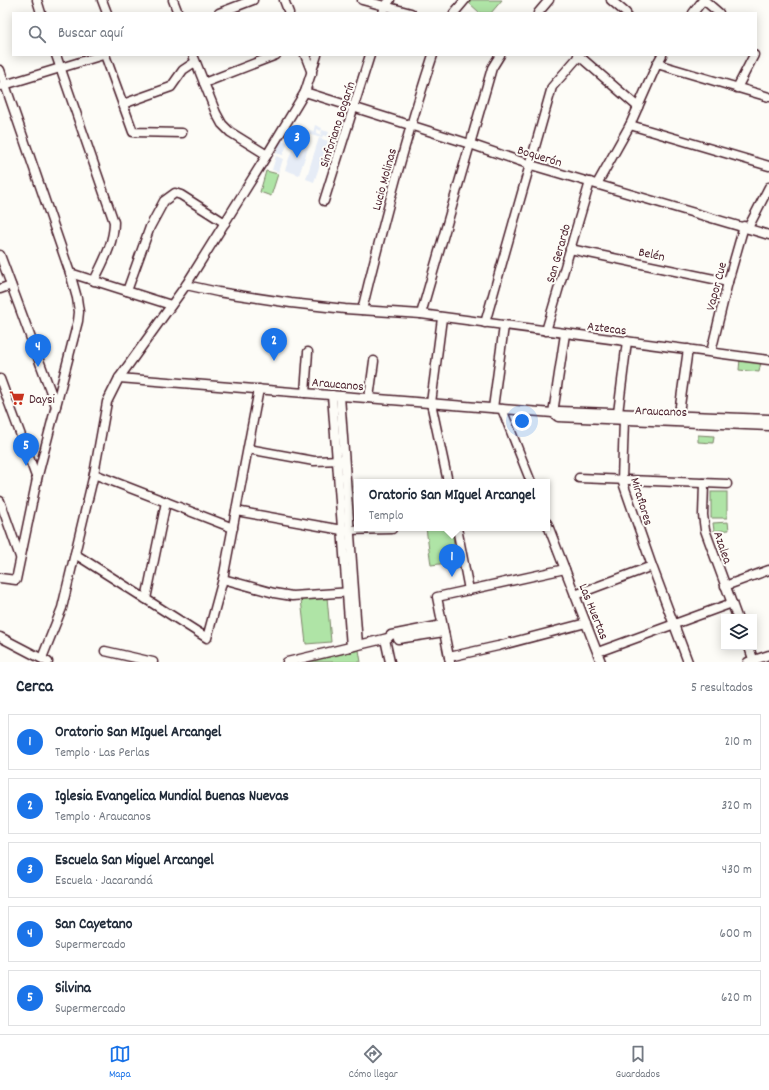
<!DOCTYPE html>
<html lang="es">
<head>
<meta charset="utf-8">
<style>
  body { margin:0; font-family:Dekko,sans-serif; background:#f6f6f7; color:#1f2937 }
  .controls { position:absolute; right:12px; bottom:12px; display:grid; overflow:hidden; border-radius:0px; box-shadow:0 2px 10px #0003 }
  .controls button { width:36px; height:36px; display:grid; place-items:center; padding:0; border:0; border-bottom:1px solid #e0e1e3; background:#fff; color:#1f2937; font:20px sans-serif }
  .you { position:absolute; left:522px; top:421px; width:14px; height:14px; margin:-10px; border:3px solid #fff; border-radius:50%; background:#1a73e8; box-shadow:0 0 0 6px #1a73e833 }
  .badge { display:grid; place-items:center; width:26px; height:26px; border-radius:50%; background:#1a73e8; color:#fff; font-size:13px; font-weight:700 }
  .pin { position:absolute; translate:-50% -33px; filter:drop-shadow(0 1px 2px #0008) }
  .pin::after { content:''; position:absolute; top:21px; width:14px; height:12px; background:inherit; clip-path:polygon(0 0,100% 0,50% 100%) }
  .popup { position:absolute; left:354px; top:479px; width:196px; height:52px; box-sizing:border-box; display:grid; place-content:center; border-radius:0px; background:#fff; filter:drop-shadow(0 1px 3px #0005); font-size:13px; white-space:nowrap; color:#747a83 }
  .popup b { font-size:15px; color:#1f2937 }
  .popup::after { content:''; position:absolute; left:50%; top:100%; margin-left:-8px; border:8px solid transparent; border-top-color:#fff }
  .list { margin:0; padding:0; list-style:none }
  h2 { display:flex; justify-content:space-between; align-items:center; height:52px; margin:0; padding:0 16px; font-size:17px }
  h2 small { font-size:13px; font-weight:400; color:#747a83 }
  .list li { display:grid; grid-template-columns:26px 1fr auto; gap:12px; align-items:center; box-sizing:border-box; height:56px; margin:0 8px 8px; padding:0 8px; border:1px solid #e0e1e3; border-radius:0px }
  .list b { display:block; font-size:15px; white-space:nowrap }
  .list p { margin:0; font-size:13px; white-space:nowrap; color:#747a83 }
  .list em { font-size:13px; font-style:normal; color:#747a83 }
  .icon { flex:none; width:22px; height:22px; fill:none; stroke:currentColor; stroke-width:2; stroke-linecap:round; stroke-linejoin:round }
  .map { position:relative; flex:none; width:769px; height:662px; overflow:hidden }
  .search { position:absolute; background:#fff; box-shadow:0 2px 10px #0003; left:12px; right:12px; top:12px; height:44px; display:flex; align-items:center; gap:10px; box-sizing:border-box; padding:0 14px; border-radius:0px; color:#747a83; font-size:15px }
  .sheet { height:372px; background:#fff }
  nav { display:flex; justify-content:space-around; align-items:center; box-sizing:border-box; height:56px; border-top:1px solid #e0e1e3; background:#fff; font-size:11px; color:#747a83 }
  nav a { display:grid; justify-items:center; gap:2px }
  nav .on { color:#1a73e8 }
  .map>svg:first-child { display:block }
</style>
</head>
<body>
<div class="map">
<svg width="769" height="662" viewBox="0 0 769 662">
  <rect width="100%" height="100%" fill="#fdfcf7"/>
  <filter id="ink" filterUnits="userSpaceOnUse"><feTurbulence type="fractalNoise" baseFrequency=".025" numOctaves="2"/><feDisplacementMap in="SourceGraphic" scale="8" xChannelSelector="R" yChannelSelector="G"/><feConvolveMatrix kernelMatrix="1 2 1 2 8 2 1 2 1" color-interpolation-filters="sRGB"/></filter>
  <g filter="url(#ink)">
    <g fill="#e6ecf6">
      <polygon points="315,125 322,128 321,131 317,129 316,133 321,135 322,130 329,132 327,137 323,135 322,138 307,134 309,130 313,131 313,133"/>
      <polygon points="319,138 328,141 314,182 306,179"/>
      <polygon points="280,140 288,142 283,155 276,153"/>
      <polygon points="295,141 309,145 299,175 285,170"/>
      <polygon points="276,156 283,159 279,172 272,170"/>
    </g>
    <g fill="#afe4a6" stroke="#7c8268">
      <polygon points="470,0 502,0 491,13 480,13 468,2"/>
      <polygon points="266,171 278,174 271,196 260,192"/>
      <polygon points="740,359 761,362 759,372 739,370"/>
      <polygon points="698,435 714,436 713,443 698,442"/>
      <rect x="711" y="492" width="16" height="26"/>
      <polygon points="728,522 729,530 714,531 713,523"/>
      <polygon points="426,528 452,528 456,562 431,565"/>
      <polygon points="327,597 331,642 306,644 301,599"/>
      <polygon points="359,650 361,662 305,662"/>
    </g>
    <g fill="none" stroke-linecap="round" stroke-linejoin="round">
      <g stroke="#4a1f2b" stroke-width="11">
        <g id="minor">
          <polyline points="37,0 41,13"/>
          <polyline points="102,0 107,13"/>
          <polyline points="173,0 178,13"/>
          <polyline points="284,0 289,13"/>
          <polyline points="362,0 411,13"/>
          <polyline points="611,0 626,13"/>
          <polyline points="704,0 719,13"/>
          <polyline points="219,13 253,0"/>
          <polyline points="383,13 385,6 390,0"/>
          <polyline points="454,13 465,0"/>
          <polyline points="538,13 549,0"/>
          <polyline points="693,13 703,0"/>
          <path d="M56,55L114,222C114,243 103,262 94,281"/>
          <polyline points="105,55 133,132 182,133"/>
          <polyline points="193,55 216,113 222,124 230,132 267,155"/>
          <polyline points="305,55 312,73"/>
          <polyline points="578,55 638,107"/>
          <polyline points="657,64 769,97"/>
          <polyline points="0,70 70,273 77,298 79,312 78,321 37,479 16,580 0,578"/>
          <polyline points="204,83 276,55"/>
          <polyline points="1,86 103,55"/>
          <polyline points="737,88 754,55"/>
          <polyline points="305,92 470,144 531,165 769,235"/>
          <polyline points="123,104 171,87 183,70 195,62"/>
          <polyline points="630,125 769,166"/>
          <polyline points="597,184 630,125 657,64 662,55"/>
          <polyline points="324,201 370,55"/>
          <polyline points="748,228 769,187"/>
          <polyline points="570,249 728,282"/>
          <polyline points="0,255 56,406"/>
          <polyline points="70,273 171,305"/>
          <polyline points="186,285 218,292 291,303 345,309 421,314 769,360"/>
          <polyline points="0,289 11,285"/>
          <polyline points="127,291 150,227 164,201 175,193 181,195 225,223"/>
          <path d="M362,310C383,224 405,139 433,55"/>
          <polyline points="421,314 492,68 500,55"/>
          <polyline points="442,318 431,403 448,482"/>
          <polyline points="485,323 552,87 579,56"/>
          <polyline points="546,331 590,182"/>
          <polyline points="627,341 618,413 624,420 622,480 652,566 688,662"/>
          <polyline points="711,352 728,282 744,226"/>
          <polyline points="119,378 553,413 558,417 769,426"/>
          <polyline points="0,379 37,479"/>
          <polyline points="305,393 308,352"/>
          <polyline points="332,395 351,647"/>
          <polyline points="340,396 358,645"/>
          <polyline points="369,398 374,361"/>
          <polyline points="493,408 504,326"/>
          <polyline points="502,409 531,482"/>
          <polyline points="553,413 565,334"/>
          <polyline points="554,413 559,411 769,419"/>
          <polyline points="678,420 688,349"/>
          <polyline points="248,449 314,461 342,460"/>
          <polyline points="94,474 233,528"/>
          <polyline points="579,478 727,484"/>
          <polyline points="704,483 703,515 705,530 737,617"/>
          <polyline points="0,501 20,557"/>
          <polyline points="236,511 342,530 392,529"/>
          <polyline points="547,523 601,662"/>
          <polyline points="457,528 469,590"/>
          <polyline points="75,554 207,638 223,579 259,389"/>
          <polyline points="223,579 274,593 292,596 352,592"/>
          <polyline points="725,586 769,570"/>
          <polyline points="575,595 652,566"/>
          <polyline points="146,599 166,502"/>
          <polyline points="0,637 48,662"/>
          <polyline points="385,639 390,662"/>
          <polyline points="398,639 444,632"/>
          <polyline points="749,647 754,662"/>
          <polyline points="105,651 153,662"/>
          <polyline points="598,652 732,603"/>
          <polyline points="449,657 498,646 586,623"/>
          <polyline points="42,658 62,608 94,474 107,402 119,378 186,285 267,155 305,92 317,55"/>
          <polyline points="287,662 388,638 391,635 442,625"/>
          <polyline points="450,662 437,597 565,569"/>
          <polyline points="748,662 769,655"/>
        </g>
      </g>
      <use href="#minor" stroke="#fdfcf7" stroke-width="8"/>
    </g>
  </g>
  <defs>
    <g id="supermarket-bare" transform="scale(1.2)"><path d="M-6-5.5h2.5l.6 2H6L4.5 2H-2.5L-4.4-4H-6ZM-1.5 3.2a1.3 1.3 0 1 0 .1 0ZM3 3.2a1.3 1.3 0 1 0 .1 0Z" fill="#c8321e" stroke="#fdfcf7" stroke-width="2.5" paint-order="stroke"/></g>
  </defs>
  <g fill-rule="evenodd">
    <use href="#supermarket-bare" x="17" y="398"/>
  </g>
  <g text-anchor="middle" stroke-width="4" stroke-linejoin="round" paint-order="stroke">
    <g font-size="13" fill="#4a1f2b" stroke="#fdfcf7">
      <text transform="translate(336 124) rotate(-72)" y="5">Sinforiano Bogarín</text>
      <text transform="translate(540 155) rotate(17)" y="5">Boquerón</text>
      <text transform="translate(383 179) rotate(-75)" y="5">Lucio Molinas</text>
      <text transform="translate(557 253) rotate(-74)" y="5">San Gerardo</text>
      <text transform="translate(652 253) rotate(12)" y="5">Belén</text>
      <text transform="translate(715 286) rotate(-75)" y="5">Vapor Cue</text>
      <text transform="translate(607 327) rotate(7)" y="5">Aztecas</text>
      <text transform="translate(338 383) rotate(5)" y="5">Araucanos</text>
      <text transform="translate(661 410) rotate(2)" y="5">Araucanos</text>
      <text transform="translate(643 501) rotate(73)" y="5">Miraflores</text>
      <text transform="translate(724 547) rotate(71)" y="5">Azalea</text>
      <text transform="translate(595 611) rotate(68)" y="5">Las Huertas</text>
    </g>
    <g font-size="13" fill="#4a1f2b" stroke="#fdfcf7" text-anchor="start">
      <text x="29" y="403">Daysi</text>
    </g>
  </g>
</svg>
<div class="controls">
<button><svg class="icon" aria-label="layers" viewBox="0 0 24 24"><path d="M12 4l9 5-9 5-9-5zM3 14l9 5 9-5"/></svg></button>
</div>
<div class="you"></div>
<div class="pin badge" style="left:452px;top:577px">1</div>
<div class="popup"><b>Oratorio San MIguel Arcangel</b>Templo</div>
<div class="pin badge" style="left:274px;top:361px">2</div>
<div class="pin badge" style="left:297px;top:158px">3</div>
<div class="pin badge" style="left:38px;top:367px">4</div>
<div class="pin badge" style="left:26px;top:466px">5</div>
<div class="search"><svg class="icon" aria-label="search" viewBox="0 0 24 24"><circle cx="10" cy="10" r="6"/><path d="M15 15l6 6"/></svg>Buscar aquí</div>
</div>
<section class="sheet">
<h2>Cerca<small>5 resultados</small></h2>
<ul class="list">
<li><span class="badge">1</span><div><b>Oratorio San MIguel Arcangel</b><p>Templo · Las Perlas</p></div><em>210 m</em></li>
<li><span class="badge">2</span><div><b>Iglesia Evangelica Mundial Buenas Nuevas</b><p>Templo · Araucanos</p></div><em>320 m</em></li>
<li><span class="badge">3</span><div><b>Escuela San Miguel Arcangel</b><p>Escuela · Jacarandá</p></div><em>430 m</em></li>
<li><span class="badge">4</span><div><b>San Cayetano</b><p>Supermercado</p></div><em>600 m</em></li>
<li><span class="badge">5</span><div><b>Silvina</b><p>Supermercado</p></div><em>620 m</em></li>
</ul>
</section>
<nav>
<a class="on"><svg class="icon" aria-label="map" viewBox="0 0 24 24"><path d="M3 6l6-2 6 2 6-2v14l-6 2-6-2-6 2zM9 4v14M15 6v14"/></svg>Mapa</a>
<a><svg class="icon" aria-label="directions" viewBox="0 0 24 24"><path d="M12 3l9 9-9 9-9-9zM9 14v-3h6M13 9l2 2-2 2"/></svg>Cómo llegar</a>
<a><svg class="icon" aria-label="saved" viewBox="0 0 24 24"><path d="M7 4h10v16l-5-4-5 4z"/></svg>Guardados</a>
</nav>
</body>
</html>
